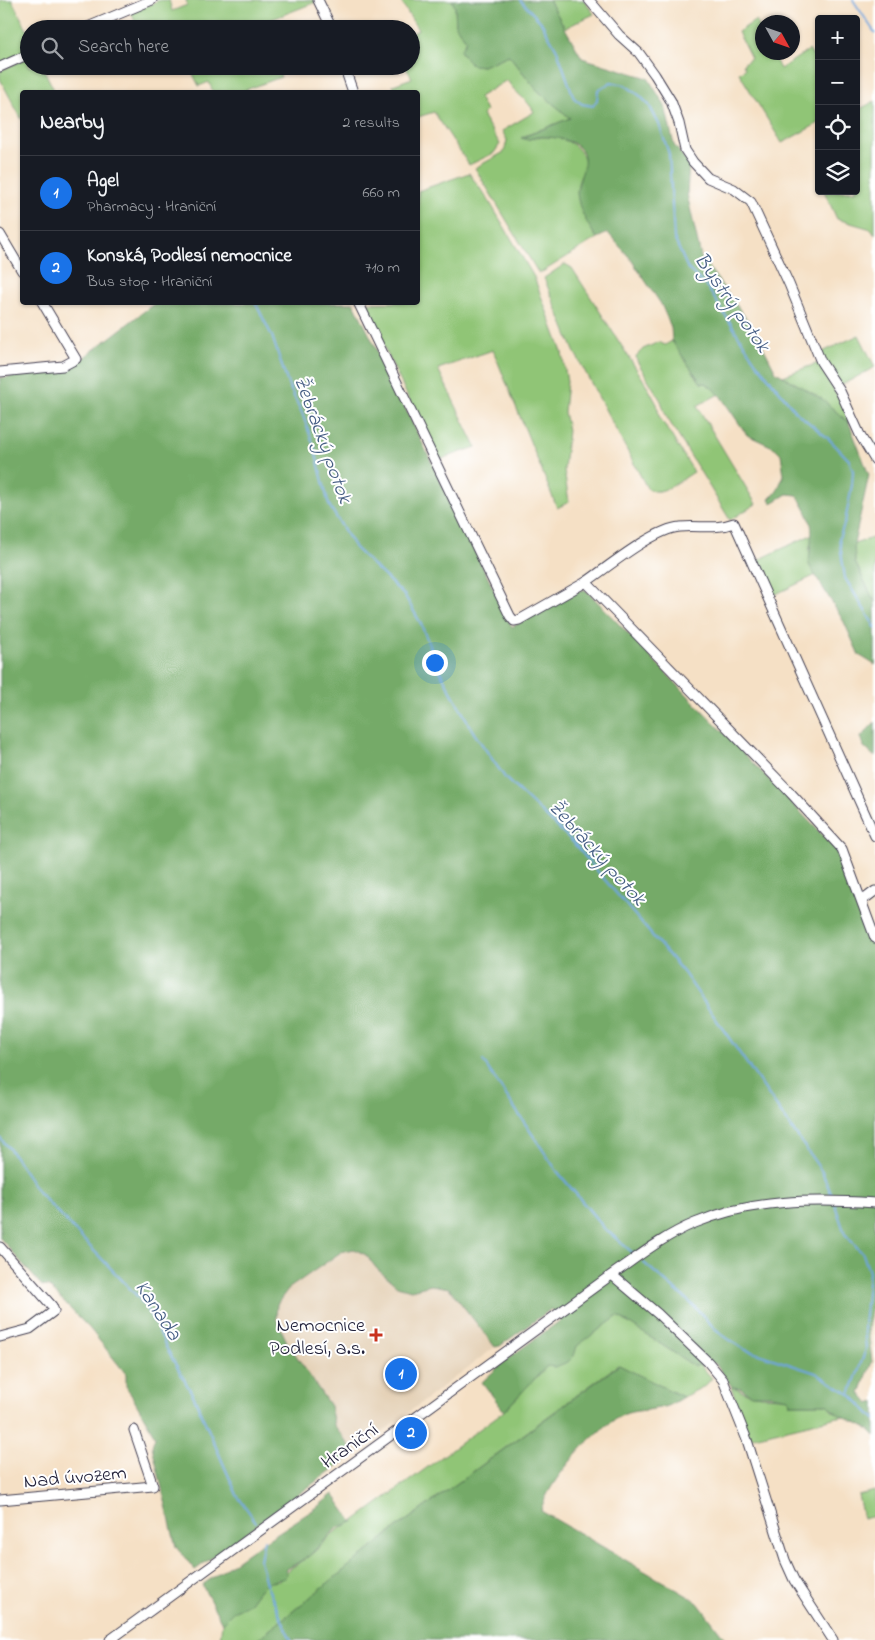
<!DOCTYPE html>
<html lang="en">
<head>
<meta charset="utf-8">
<style>
  body { margin:0; font-family:"Indie Flower",sans-serif; background:#242831; color:#f1f3f6 }
  .controls { position:absolute; right:15px; top:15px; display:grid; overflow:hidden; border-radius:5px; box-shadow:0 1px 4px #0004 }
  .controls button { width:45px; height:45px; display:grid; place-items:center; padding:0; border:0; border-bottom:1px solid #363941; background:#171b24; color:#f1f3f6; font:25px sans-serif }
  .compass { position:absolute; left:755px; top:15px; width:45px; height:45px; border-radius:50%; background:#171b24; box-shadow:0 1px 4px #0004; rotate:130deg }
  .you { position:absolute; left:434px; top:662px; width:18px; height:18px; margin:-12px; border:4px solid #fff; border-radius:50%; background:#1a73e8; box-shadow:0 0 0 8px #1a73e833 }
  .badge { display:grid; place-items:center; width:32px; height:32px; border-radius:50%; background:#1a73e8; color:#fff; font-size:16px; font-weight:700 }
  .pin { position:absolute; translate:-50% -50%; border:2px solid #fff; box-shadow:0 1px 5px #0006 }
  .list { margin:0; padding:0; list-style:none }
  h2 { display:flex; justify-content:space-between; align-items:center; height:65px; margin:0; padding:0 20px; font-size:21px }
  h2 small { font-size:16px; font-weight:400; color:#9ea1a6 }
  .list li { display:grid; grid-template-columns:32px 1fr auto; gap:15px; align-items:center; box-sizing:border-box; height:75px; padding:0 20px; border-top:1px solid #363941 }
  .list b { display:block; font-size:19px; white-space:nowrap }
  .list p { margin:0; font-size:16px; white-space:nowrap; color:#9ea1a6 }
  .list em { font-size:16px; font-style:normal; color:#9ea1a6 }
  .icon { flex:none; width:28px; height:28px; fill:none; stroke:currentColor; stroke-width:2; stroke-linecap:round; stroke-linejoin:round }
  .map { position:relative; flex:none; width:875px; height:1640px; overflow:hidden }
  .search { position:absolute; background:#171b24; box-shadow:0 1px 4px #0004; left:20px; top:20px; width:400px; height:55px; display:flex; align-items:center; gap:12px; box-sizing:border-box; padding:0 18px; border-radius:28px; color:#9ea1a6; font-size:19px }
  .panel { position:absolute; background:#171b24; box-shadow:0 1px 4px #0004; left:20px; top:90px; width:400px; height:215px; border-radius:5px }
  .map>svg:first-child { display:block }
</style>
</head>
<body>
<div class="map">
<svg width="875" height="1640" viewBox="0 0 875 1640">
  <rect width="100%" height="100%" fill="#fff"/>
  <filter id="ink" filterUnits="userSpaceOnUse"><feTurbulence type="fractalNoise" baseFrequency=".02" numOctaves="2"/><feDisplacementMap in="SourceGraphic" scale="10" xChannelSelector="R" yChannelSelector="G"/><feConvolveMatrix kernelMatrix="1 2 1 2 8 2 1 2 1" color-interpolation-filters="sRGB"/></filter>
  <filter id="wash" filterUnits="userSpaceOnUse"><feTurbulence type="fractalNoise" baseFrequency=".0096" numOctaves="4" result="noise"/><feDisplacementMap in="SourceGraphic" scale="20" xChannelSelector="R" yChannelSelector="G"/><feGaussianBlur stdDeviation="1.12" result="paint"/><feColorMatrix in="noise" values="0 0 0 0 0 0 0 0 0 0 0 0 0 0 0 0 0 1.4 0 .05"/><feComposite in="paint" operator="in"/></filter>
  <g filter="url(#wash)">
    <rect width="100%" height="100%" fill="#f5e0c5"/>
    <polygon fill="#e4d0b5" points="386,1202 495,1347 355,1453 245,1306"/>
    <g fill="#90c576" stroke="#597458">
      <polygon points="0,0 12,0 29,34 29,52 0,65"/>
      <polygon points="160,0 169,0 172,11 187,5 186,0 313,0 316,2 247,29 138,29 131,12"/>
      <path d="M400,0H452L455,7L456,26L466,40L460,51L472,65L483,66L509,55L537,90L570,118L522,137L527,140C545,133 577,137 584,159C587,169 580,175 578,184C576,199 588,227 597,238L539,274L475,168L504,152L507,140L502,131L534,112C528,99 515,94 507,80L479,97L486,111L482,115L500,144L494,153L469,165L434,112L418,117V92H396L393,85L412,78L405,66H411V34L418,30Z"/>
      <polygon points="549,0 584,0 594,14 565,28"/>
      <polygon points="756,20 762,33 762,52 772,53 780,69 809,50 815,59 819,57 819,123 782,143 739,73 745,69 743,64 751,58 738,32"/>
      <polygon points="29,57 29,66 42,66 55,92 22,92 22,120 0,79 0,71"/>
      <polygon points="189,66 277,66 281,77 240,92 213,92 209,82 199,86"/>
      <polygon points="875,101 875,234 871,229 837,219 824,191 856,191 856,111"/>
      <polygon points="469,173 489,201 534,277 562,352 567,382 564,412 568,430 564,470 569,502 557,508 493,350 438,369 476,447 438,460 363,303 418,302 418,191"/>
      <path d="M565,264L572,268L646,384L657,404L659,416L694,472C682,479 660,499 647,488L574,351L544,278Z"/>
      <polygon points="859,335 875,367 840,386 820,353"/>
      <polygon points="672,341 701,383 706,383 719,394 697,406 756,504 730,520 666,416 661,401 637,361 636,356 643,349 659,342 665,345"/>
      <polygon points="818,363 849,416 849,423 822,399 783,376"/>
      <polygon points="813,534 809,550 816,575 772,596 756,561"/>
      <polygon points="875,537 875,603 855,562 854,544"/>
      <path d="M618,1316L694,1366L700,1365L712,1378L705,1386L683,1397L618,1365L399,1526L257,1640H220L222,1623L235,1610L249,1604L260,1588L270,1582L279,1581C289,1567 296,1566 309,1556C327,1542 330,1531 353,1522L504,1411L547,1366Z"/>
      <path d="M731,1387C740,1388 745,1394 753,1395C765,1397 777,1396 789,1398L790,1404H828L832,1411L838,1412L842,1416L750,1438Z"/>
      <polygon points="875,1491 875,1516 863,1519 858,1495"/>
    </g>
    <g fill="#74aa67" stroke="#4b6651">
      <path d="M452,0H549L582,58L648,78L665,106L674,145L689,164L687,194L701,257L754,329L776,372L822,399L849,423L869,475L854,544L855,562L875,603V665L859,655L844,622L809,565C811,527 818,529 797,495L787,494L772,503L769,499L777,491L784,475L781,454L775,448L747,435L719,394L706,383H701L672,341L671,327L661,304L630,258L608,233L597,238C588,226 578,208 577,193C577,177 596,156 573,143C565,139 549,136 539,137C532,137 529,141 521,138L570,118L537,90L509,55L483,66L472,65L460,51L466,40L456,26L455,7Z"/>
      <path d="M155,303H354L512,627L581,590H586L838,851L859,901L875,947V1289L868,1328L872,1362L860,1393L869,1404L875,1402V1436C864,1420 838,1420 827,1404H790L789,1398L771,1395H751L741,1388L732,1387L715,1363L694,1366L618,1316L577,1346L574,1356L568,1362L555,1367L547,1366L504,1411L482,1382L506,1360L561,1320L551,1309L500,1346L495,1347L449,1288L431,1285L411,1290L397,1286L377,1269L366,1255L354,1249L341,1252L288,1289L277,1304L276,1318L287,1342L330,1406L334,1425L355,1453L195,1570L176,1547L152,1446L155,1436L126,1386V1374L90,1329L49,1287L42,1286L0,1238V378L66,371Z"/>
      <polygon points="875,722 875,757 864,747 861,737"/>
      <path d="M619,1365L683,1397C675,1402 668,1407 659,1408C647,1411 635,1410 625,1414C599,1424 545,1484 541,1511L691,1598L698,1603L726,1640H257L399,1526Z"/>
      <polygon points="333,1494 353,1522 337,1528 309,1556 287,1569 285,1578 270,1582 261,1588 249,1604 235,1610 222,1623 202,1585 259,1545 316,1508"/>
    </g>
    <g fill="none" stroke-linecap="round" stroke-linejoin="round">
      <g stroke="#6fa6dd" stroke-width="2">
        <polyline points="520,0 541,22 557,50 574,98 582,104 593,106 597,100 598,91 611,82 625,85 639,95 649,105 659,124 669,154 674,238 688,269 707,287 755,361 797,413 829,439 849,460 853,471 852,485 845,522 839,538 845,578 875,627"/>
        <polyline points="853,0 875,33"/>
        <polyline points="255,302 272,336 288,384 302,413 314,446 329,505 355,548 405,596 420,622 442,675 474,733 506,779 571,840 684,973 822,1172 833,1198"/>
        <polyline points="483,1061 557,1171 604,1228 633,1253"/>
        <polyline points="0,1138 9,1148 39,1193 139,1298 156,1324 167,1349 194,1397 237,1495 256,1522"/>
        <polyline points="835,1205 845,1234 863,1254 869,1272 864,1326 866,1349 850,1394 875,1419"/>
        <polyline points="644,1263 693,1305 718,1332 743,1349 816,1373 849,1394"/>
        <polyline points="264,1540 260,1560 266,1584 291,1640"/>
      </g>
    </g>
  </g>
  <g filter="url(#ink)">
    <g fill="none" stroke-linecap="round" stroke-linejoin="round">
      <g stroke="#423e50" stroke-width="11">
        <g id="minor">
          <polyline points="318,0 332,29"/>
          <polyline points="589,0 619,35 639,53 655,75 671,101 679,123 685,150 693,162 708,178 734,189 751,202 789,284 821,362 840,391 861,437 875,460"/>
          <polyline points="83,29 152,0"/>
          <polyline points="344,66 353,92"/>
          <polyline points="0,67 29,54"/>
          <polyline points="0,234 22,271"/>
          <polyline points="358,302 510,616 514,621 519,620 586,582 788,790 842,849 875,938"/>
          <polyline points="0,372 63,366 76,359 42,302"/>
          <path d="M586,582C608,567 654,529 680,527C699,525 715,530 734,523L875,836"/>
          <polyline points="863,900 875,891"/>
          <polyline points="0,1247 52,1306 54,1311 30,1329 0,1337"/>
          <polyline points="612,1275 658,1314 708,1362 723,1380 747,1440 785,1560 794,1580 833,1640"/>
          <polyline points="0,1500 153,1486 134,1430"/>
          <path d="M110,1640L607,1278C635,1259 663,1236 695,1223C753,1199 813,1199 875,1203"/>
        </g>
      </g>
      <use href="#minor" stroke="#fff" stroke-width="9"/>
    </g>
  </g>
  <path fill="#c8321e" stroke="#fff" stroke-width="2" d="M373.5 1327.5h5v5h5v5h-5v5h-5v-5h-5v-5h5z"/>
  <g text-anchor="middle" stroke-width="4" stroke-linejoin="round" paint-order="stroke">
    <g font-size="20" fill="#22223b" stroke="#fff" text-anchor="end">
      <text x="365" y="1331">Nemocnice<tspan x="365" dy="23">Podlesí, a.s.</tspan></text>
    </g>
    <g font-size="20" fill="#22223b" stroke="#fff">
      <text transform="translate(349 1445) rotate(-35)" y="7">Hraniční</text>
      <text transform="translate(75 1476) rotate(-5)" y="7">Nad úvozem</text>
    </g>
    <g font-size="21" font-style="italic" fill="#455d84" stroke="#fff">
      <text transform="translate(733 302) rotate(55)" y="7">Bystrý potok</text>
      <text transform="translate(324 439) rotate(70)" y="7">Žebrácký potok</text>
      <text transform="translate(598 852) rotate(48)" y="7">Žebrácký potok</text>
      <text transform="translate(159 1310) rotate(57)" y="7">Kanada</text>
    </g>
  </g>
</svg>
<div class="controls">
<button>+</button>
<button>−</button>
<button><svg class="icon" aria-label="locate" viewBox="0 0 24 24"><circle cx="12" cy="12" r="6"/><path d="M12 2v4M12 18v4M2 12h4M18 12h4"/></svg></button>
<button><svg class="icon" aria-label="layers" viewBox="0 0 24 24"><path d="M12 4l9 5-9 5-9-5zM3 14l9 5 9-5"/></svg></button>
</div>
<svg class="compass" viewBox="-18 -18 36 36"><path d="M0-13l5 13h-10z" fill="#e53935"/><path d="M0 13l5-13h-10z" fill="#9ea1a6"/></svg>
<div class="you"></div>
<div class="pin badge" style="left:401px;top:1374px">1</div>
<div class="pin badge" style="left:411px;top:1433px">2</div>
<div class="search"><svg class="icon" aria-label="search" viewBox="0 0 24 24"><circle cx="10" cy="10" r="6"/><path d="M15 15l6 6"/></svg>Search here</div>
<section class="panel">
<h2>Nearby<small>2 results</small></h2>
<ul class="list">
<li><span class="badge">1</span><div><b>Agel</b><p>Pharmacy · Hraniční</p></div><em>660 m</em></li>
<li><span class="badge">2</span><div><b>Konská, Podlesí nemocnice</b><p>Bus stop · Hraniční</p></div><em>710 m</em></li>
</ul>
</section>
</div>
</body>
</html>
